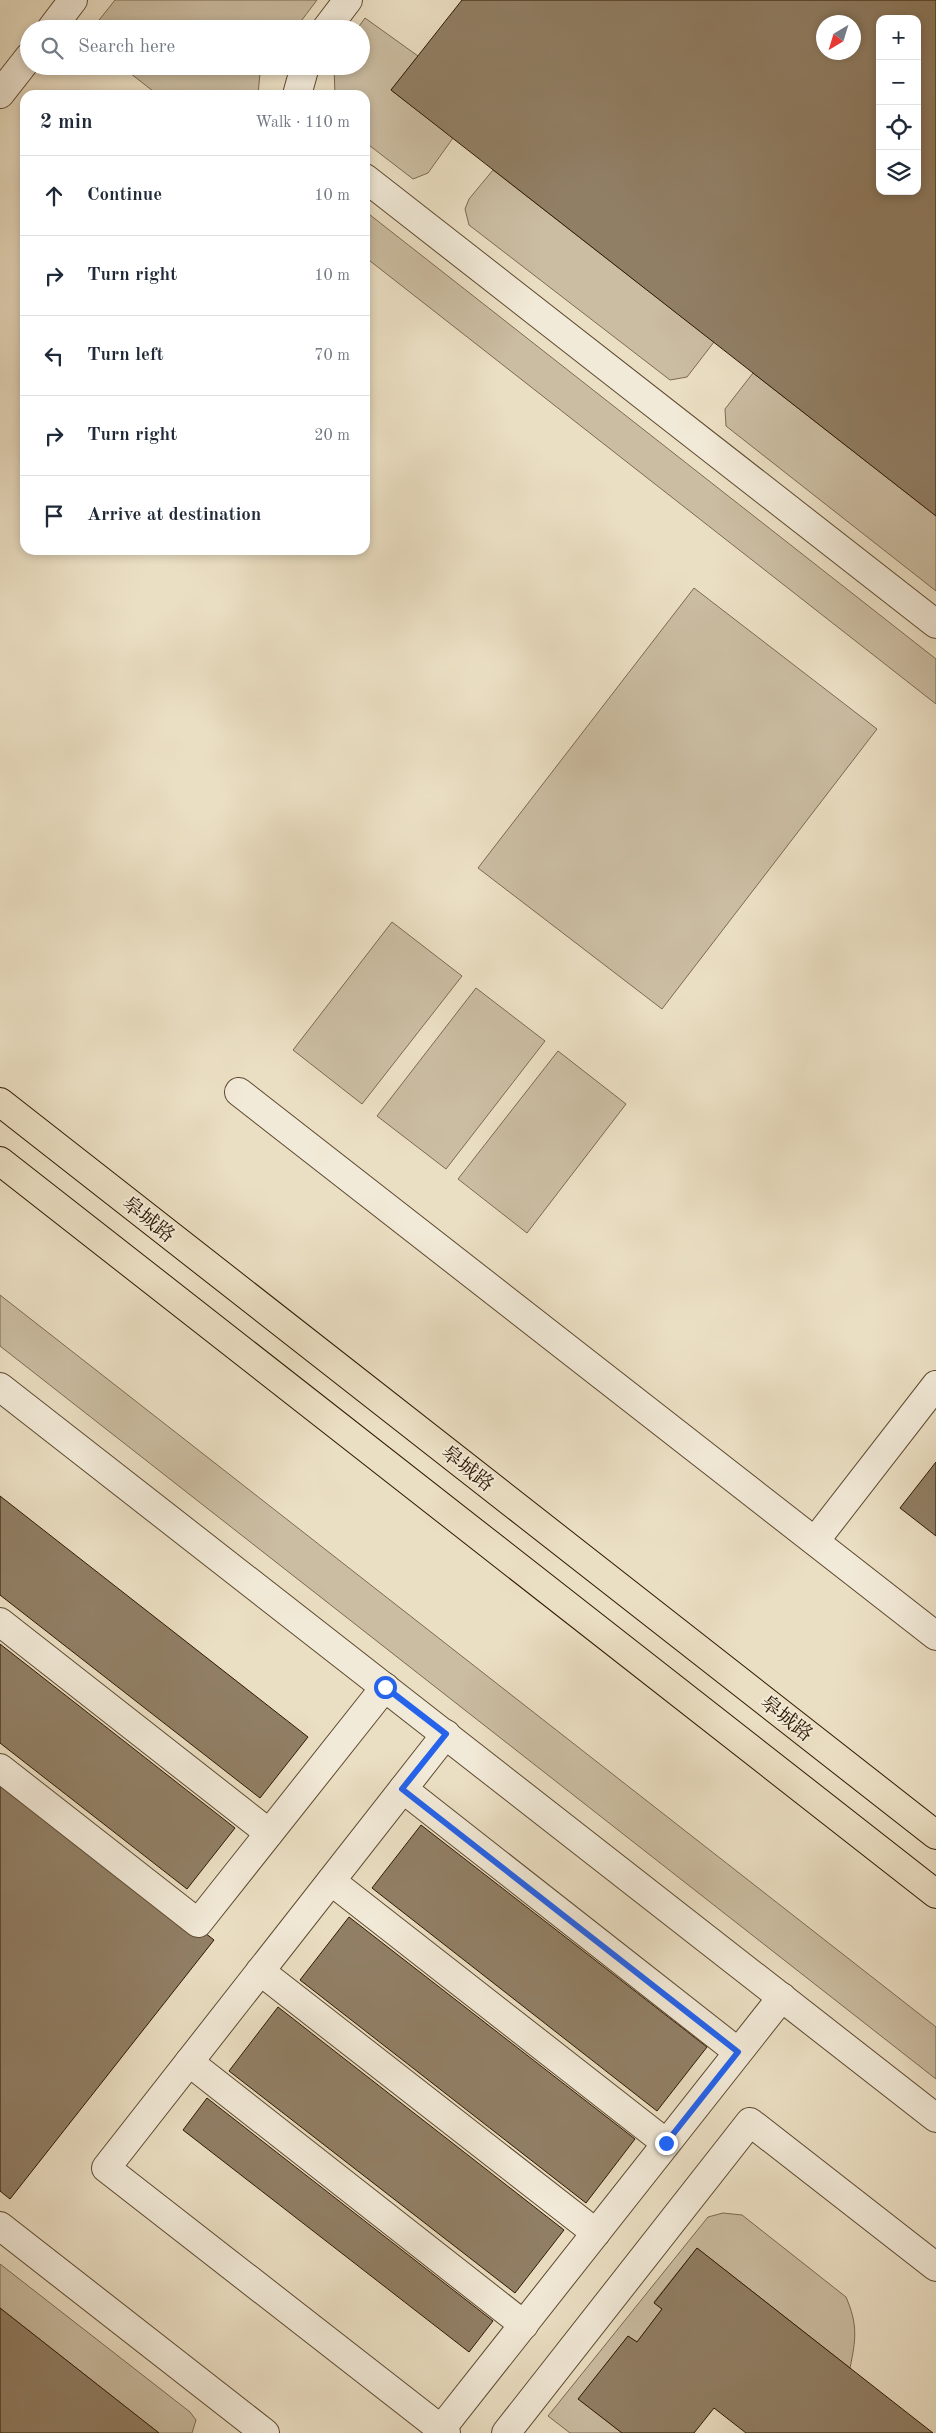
<!DOCTYPE html>
<html lang="en">
<head>
<meta charset="utf-8">
<style>
  body { margin:0; font-family:"Old Standard TT","Noto Serif SC",serif; background:#f2f2f3; color:#1f2937 }
  .controls { position:absolute; right:15px; top:15px; display:grid; overflow:hidden; border-radius:10px; box-shadow:0 2px 8px #0003 }
  .controls button { width:45px; height:45px; display:grid; place-items:center; padding:0; border:0; border-bottom:1px solid #e0e1e3; background:#fff; color:#1f2937; font:25px sans-serif }
  .compass { position:absolute; left:816px; top:15px; width:45px; height:45px; border-radius:50%; background:#fff; box-shadow:0 2px 8px #0003; rotate:218deg }
  .stop { position:absolute; width:15px; height:15px; margin:-11px; border:4px solid #2563eb; border-radius:50%; background:#fff }
  .stop.end { background:#2563eb; border-color:#fff; box-shadow:0 1px 5px #0008 }
  .list { margin:0; padding:0; list-style:none }
  h2 { display:flex; justify-content:space-between; align-items:center; height:65px; margin:0; padding:0 20px; font-size:21px }
  h2 small { font-size:16px; font-weight:400; color:#747a83 }
  .list li { display:grid; grid-template-columns:32px 1fr auto; gap:15px; align-items:center; box-sizing:border-box; height:80px; padding:0 20px; border-top:1px solid #e0e1e3 }
  .list b { display:block; font-size:19px; white-space:nowrap }
  .list em { font-size:16px; font-style:normal; color:#747a83 }
  .icon { flex:none; width:28px; height:28px; fill:none; stroke:currentColor; stroke-width:2; stroke-linecap:round; stroke-linejoin:round }
  .map { position:relative; flex:none; width:936px; height:2433px; overflow:hidden }
  .search { position:absolute; background:#fff; box-shadow:0 2px 8px #0003; left:20px; top:20px; width:350px; height:55px; display:flex; align-items:center; gap:12px; box-sizing:border-box; padding:0 18px; border-radius:28px; color:#747a83; font-size:19px }
  .panel { position:absolute; background:#fff; box-shadow:0 2px 8px #0003; left:20px; top:90px; width:350px; height:465px; border-radius:15px }
  .map>svg:first-child { display:block }
</style>
</head>
<body>
<div class="map">
<svg width="936" height="2433" viewBox="0 0 936 2433">
  <rect width="100%" height="100%" fill="#ebdfc3"/>
  <filter id="stains"><feTurbulence type="fractalNoise" baseFrequency=".004" numOctaves="4"/><feColorMatrix values="0 0 0 0 .2 0 0 0 0 .09 0 0 0 0 .02 0 0 0 .5 -.17"/></filter>
  <radialGradient id="worn" r=".72"><stop offset=".6" stop-color="#630" stop-opacity="0"/><stop offset="1" stop-color="#630" stop-opacity=".3"/></radialGradient>
  <g fill="#cbbda2" stroke="#7d6a51">
    <polygon points="115,0 317,0 295,29 92,29"/>
    <polygon points="365,18 418,56 391,90 453,138 428,173 413,179 365,142 365,95 335,95 334,66 361,66 361,29 357,29"/>
    <polygon points="121,66 265,66 260,73 258,95 158,95"/>
    <polygon points="493,170 714,342 687,377 670,380 469,225 465,209 469,199"/>
    <polygon points="365,211 936,659 936,704 365,257"/>
    <polygon points="753,373 936,516 936,591 726,426 725,409"/>
    <polygon points="694,588 877,729 662,1009 478,868"/>
    <polygon points="392,922 462,976 362,1104 293,1050"/>
    <polygon points="476,988 545,1041 446,1169 377,1116"/>
    <polygon points="558,1051 626,1104 527,1233 458,1179"/>
    <polygon points="0,1295 936,2027 936,2079 0,1346"/>
    <path d="M723,2213L742,2215L846,2297C858,2325 856,2339 850,2368L697,2248L654,2302L662,2309L637,2342L628,2336L579,2399L622,2433H570L548,2416L708,2217Z"/>
    <polygon points="0,2264 190,2412 196,2420 192,2433 159,2433 0,2308"/>
  </g>
  <g fill="#917f65" stroke="#2f1800" fill-rule="evenodd">
    <path d="M462,0H936V516L391,90ZM880,19H917V191H880ZM824,22H854V52H824Z"/>
    <polygon points="936,1462 936,1536 900,1508"/>
    <polygon points="0,1496 308,1737 260,1798 0,1595"/>
    <polygon points="0,1644 235,1828 187,1889 0,1743"/>
    <polygon points="0,1772 214,1940 10,2199 0,2191"/>
    <polygon points="421,1825 707,2047 657,2111 372,1888"/>
    <polygon points="349,1917 635,2139 586,2203 300,1980"/>
    <polygon points="278,2007 564,2230 515,2293 229,2071"/>
    <polygon points="207,2098 493,2321 469,2352 183,2130"/>
    <polygon points="697,2248 850,2368 933,2433 746,2433 714,2408 694,2433 622,2433 578,2399 628,2336 637,2342 662,2309 654,2303"/>
    <polygon points="0,2308 159,2433 0,2433"/>
  </g>
  <g fill="none" stroke-linecap="round" stroke-linejoin="round">
    <g stroke="#5e4a31" stroke-width="30">
      <g id="minor">
        <polyline points="51,29 73,0"/>
        <polyline points="326,29 348,0"/>
        <polyline points="0,94 29,57"/>
        <polyline points="297,95 305,66"/>
        <polyline points="365,178 936,624"/>
        <polyline points="239,1092 936,1636"/>
        <polyline points="0,1387 936,2118"/>
        <polyline points="815,1541 936,1385"/>
        <polyline points="0,1622 269,1833"/>
        <polyline points="446,1734 106,2168 446,2433"/>
        <polyline points="0,1768 198,1923 385,1687"/>
        <polyline points="403,1789 738,2052"/>
        <polyline points="331,1881 666,2143"/>
        <polyline points="260,1971 596,2233"/>
        <polyline points="189,2062 524,2325"/>
        <polyline points="0,2226 265,2433"/>
        <polyline points="438,2433 782,1997"/>
        <polyline points="506,2433 750,2122 936,2267"/>
      </g>
    </g>
    <g stroke="#2f1800" stroke-width="30">
      <g id="major">
        <polyline points="0,1102 936,1835"/>
        <polyline points="0,1161 936,1894"/>
      </g>
    </g>
    <use href="#minor" stroke="#f2ead8" stroke-width="28"/>
    <use href="#major" stroke="#ebdfc3" stroke-width="28"/>
  </g>
  <g fill="none" stroke-linecap="round" stroke-linejoin="round">
    <polyline stroke="#2563eb" stroke-width="6" points="385,1687 446,1734 402,1789 738,2052 666,2143"/>
  </g>
  <g text-anchor="middle" stroke-width="4" stroke-linejoin="round" paint-order="stroke">
    <g font-size="20" fill="#2f1800" stroke="#f2ead8">
      <text transform="translate(149 1219) rotate(38)" y="7">皋城路</text>
      <text transform="translate(468 1468) rotate(38)" y="7">皋城路</text>
      <text transform="translate(787 1718) rotate(38)" y="7">皋城路</text>
    </g>
  </g>
  <rect width="100%" height="100%" filter="url(#stains)"/>
  <rect width="100%" height="100%" fill="url(#worn)"/>
</svg>
<div class="controls">
<button>+</button>
<button>−</button>
<button><svg class="icon" aria-label="locate" viewBox="0 0 24 24"><circle cx="12" cy="12" r="6"/><path d="M12 2v4M12 18v4M2 12h4M18 12h4"/></svg></button>
<button><svg class="icon" aria-label="layers" viewBox="0 0 24 24"><path d="M12 4l9 5-9 5-9-5zM3 14l9 5 9-5"/></svg></button>
</div>
<svg class="compass" viewBox="-18 -18 36 36"><path d="M0-13l5 13h-10z" fill="#e53935"/><path d="M0 13l5-13h-10z" fill="#747a83"/></svg>
<div class="stop" style="left:385px;top:1687px"></div>
<div class="stop end" style="left:666px;top:2143px"></div>
<div class="search"><svg class="icon" aria-label="search" viewBox="0 0 24 24"><circle cx="10" cy="10" r="6"/><path d="M15 15l6 6"/></svg>Search here</div>
<section class="panel">
<h2>2 min<small>Walk · 110 m</small></h2>
<ul class="list">
<li><svg class="icon" aria-label="ahead" viewBox="0 0 24 24"><path d="M12 20V5M6 11l6-6 6 6"/></svg><div><b>Continue</b></div><em>10 m</em></li>
<li><svg class="icon" aria-label="right" viewBox="0 0 24 24"><path d="M7 20v-9h11M14 6l5 5-5 5"/></svg><div><b>Turn right</b></div><em>10 m</em></li>
<li><svg class="icon" aria-label="left" viewBox="0 0 24 24"><path d="M17 20v-9H6M10 6l-5 5 5 5"/></svg><div><b>Turn left</b></div><em>70 m</em></li>
<li><svg class="icon" aria-label="right" viewBox="0 0 24 24"><path d="M7 20v-9h11M14 6l5 5-5 5"/></svg><div><b>Turn right</b></div><em>20 m</em></li>
<li><svg class="icon" aria-label="arrive" viewBox="0 0 24 24"><path d="M6 21V4h12l-3 4 3 4H6"/></svg><div><b>Arrive at destination</b></div></li>
</ul>
</section>
</div>
</body>
</html>
